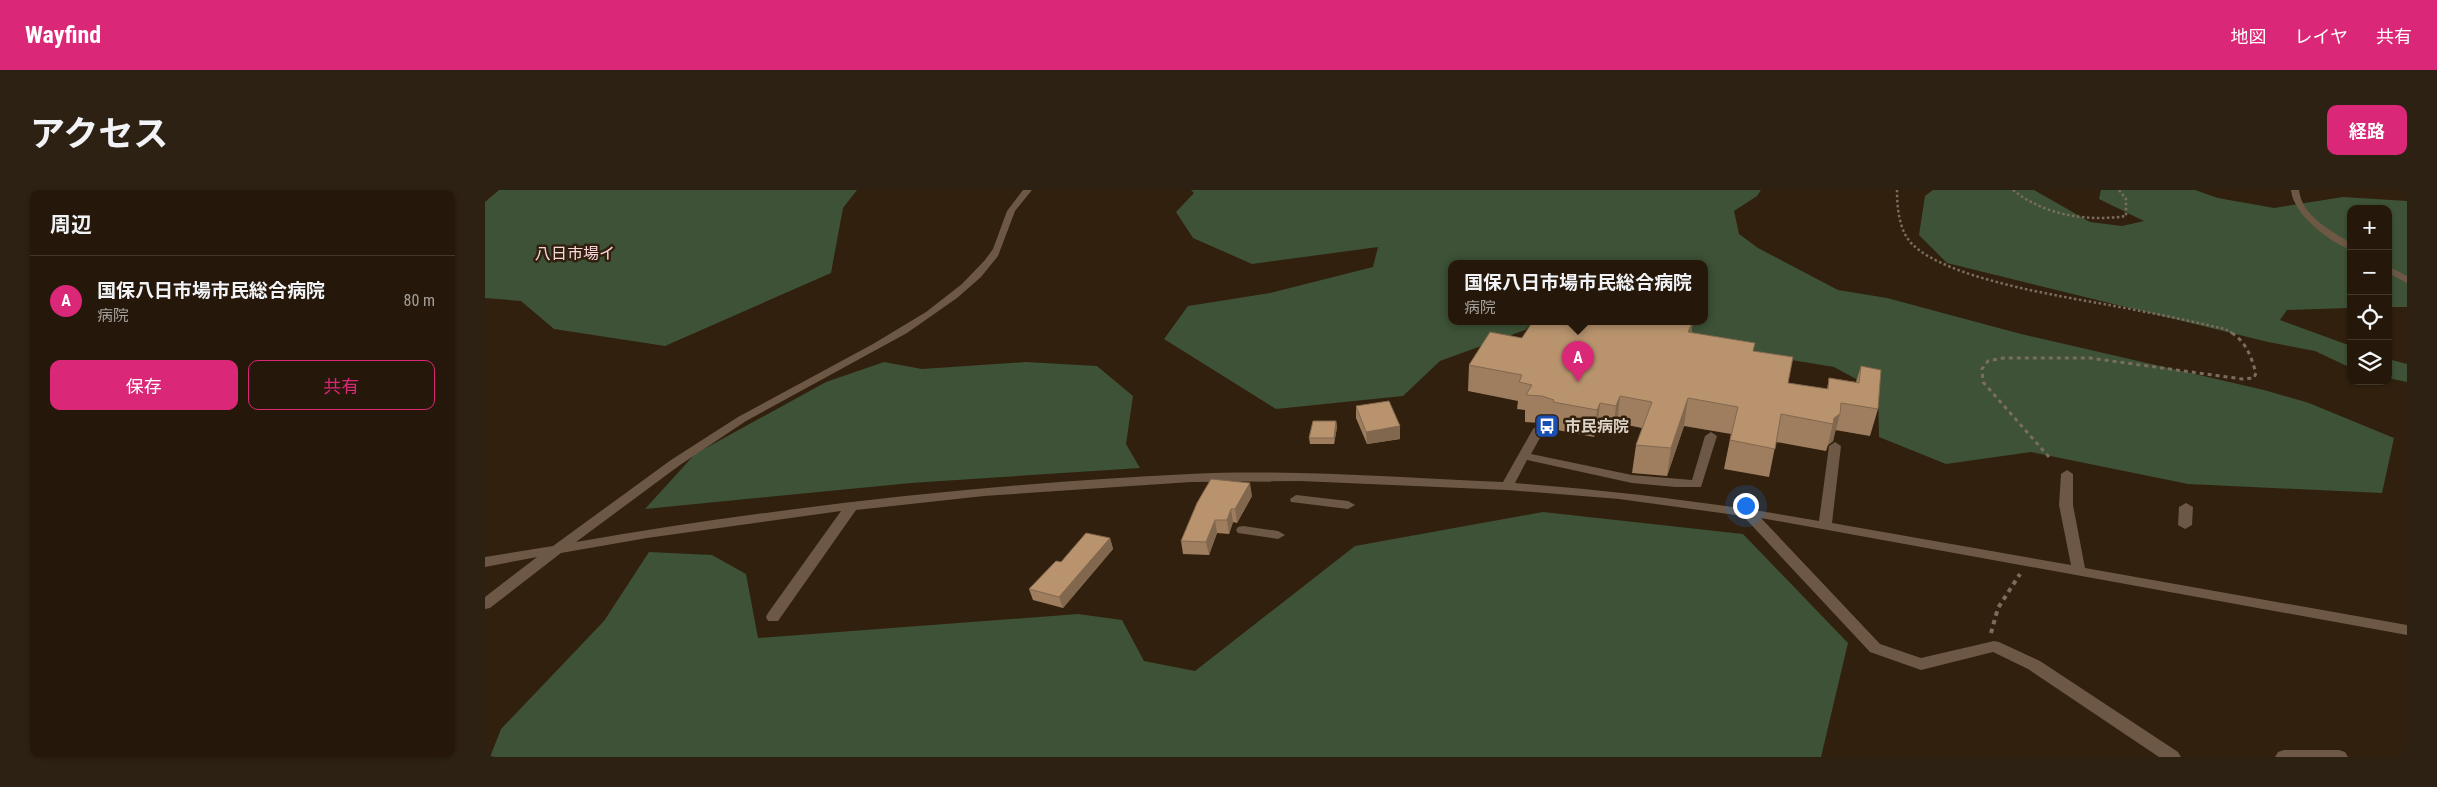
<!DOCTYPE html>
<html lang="ja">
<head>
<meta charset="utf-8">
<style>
  body { margin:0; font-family:"Roboto Condensed","Noto Sans JP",sans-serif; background:#2d2113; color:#f1f3f6 }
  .controls { position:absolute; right:15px; top:15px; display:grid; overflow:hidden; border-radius:10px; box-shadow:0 1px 4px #0004 }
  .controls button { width:45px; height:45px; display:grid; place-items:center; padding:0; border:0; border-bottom:1px solid #42372b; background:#25180a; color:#f1f3f6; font:25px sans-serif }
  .you { position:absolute; left:1260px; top:315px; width:18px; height:18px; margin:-12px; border:4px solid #fff; border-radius:50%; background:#1a73e8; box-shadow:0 0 0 8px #1a73e833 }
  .badge { display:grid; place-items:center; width:32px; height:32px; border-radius:50%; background:#db2777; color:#fff; font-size:16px; font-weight:700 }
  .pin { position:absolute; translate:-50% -41px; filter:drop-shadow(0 1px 2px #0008) }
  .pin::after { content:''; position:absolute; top:26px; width:18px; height:15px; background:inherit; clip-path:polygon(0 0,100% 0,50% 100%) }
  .popup { position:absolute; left:963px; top:70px; width:260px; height:65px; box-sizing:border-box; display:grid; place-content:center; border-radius:10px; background:#25180a; filter:drop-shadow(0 1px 4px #0005); font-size:16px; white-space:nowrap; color:#a3a09c }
  .popup b { font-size:19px; color:#f1f3f6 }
  .popup::after { content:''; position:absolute; left:50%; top:100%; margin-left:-10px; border:10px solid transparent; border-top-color:#25180a }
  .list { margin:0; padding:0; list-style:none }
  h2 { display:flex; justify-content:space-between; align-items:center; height:65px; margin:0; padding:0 20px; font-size:21px }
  h2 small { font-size:16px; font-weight:400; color:#a3a09c }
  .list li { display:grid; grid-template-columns:32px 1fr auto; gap:15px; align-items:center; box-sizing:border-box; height:90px; padding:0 20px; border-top:1px solid #42372b }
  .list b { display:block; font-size:19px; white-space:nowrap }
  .list p { margin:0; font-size:16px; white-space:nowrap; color:#a3a09c }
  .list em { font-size:16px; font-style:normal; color:#a3a09c }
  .actions { display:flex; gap:10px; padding:15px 20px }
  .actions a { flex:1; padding:11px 0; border:1px solid #db2777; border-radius:10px; text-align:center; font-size:18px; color:#db2777 }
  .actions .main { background:#db2777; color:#fff }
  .icon { flex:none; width:28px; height:28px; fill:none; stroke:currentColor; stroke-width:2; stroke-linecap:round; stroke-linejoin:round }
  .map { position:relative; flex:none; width:1922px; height:567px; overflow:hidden; border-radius:10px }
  header { display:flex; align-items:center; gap:30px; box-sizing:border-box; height:70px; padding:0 25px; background:#db2777; color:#fff }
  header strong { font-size:24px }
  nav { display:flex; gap:28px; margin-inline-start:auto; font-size:18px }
  .intro { display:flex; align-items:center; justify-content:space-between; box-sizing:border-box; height:120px; padding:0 30px }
  h1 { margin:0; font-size:35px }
  .button { padding:12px 22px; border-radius:10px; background:#db2777; color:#fff; font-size:18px; font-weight:700 }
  main { display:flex; gap:30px; padding:0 30px }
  aside { flex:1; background:#25180a; border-radius:10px; box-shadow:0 1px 4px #0004 }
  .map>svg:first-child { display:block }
</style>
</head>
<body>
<header>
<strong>Wayfind</strong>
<nav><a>地図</a><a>レイヤ</a><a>共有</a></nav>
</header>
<div class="intro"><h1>アクセス</h1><a class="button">経路</a></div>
<main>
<aside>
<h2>周辺<small></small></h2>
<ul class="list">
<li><span class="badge">A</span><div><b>国保八日市場市民総合病院</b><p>病院</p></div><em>80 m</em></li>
</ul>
<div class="actions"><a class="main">保存</a><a>共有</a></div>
</aside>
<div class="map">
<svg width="1922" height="567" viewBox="0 0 1922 567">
  <rect width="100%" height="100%" fill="#31200e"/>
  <g fill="#3d5236">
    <polygon points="14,0 372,0 358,18 346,83 180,156 69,139 36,111 0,108 0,12"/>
    <polygon points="706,0 1276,0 1272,6 1249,21 1254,44 1273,58 1353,100 1402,108 1536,144 1779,200 1824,213 1909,248 1897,303 1703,294 1546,262 1461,274 1394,247 1393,201 1349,177 1265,163 1193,140 1175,131 1219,131 1219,73 967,73 967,131 1049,131 1040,140 955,171 918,206 791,219 679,149 703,116 785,103 888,77 893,57 767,74 708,48 691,22 709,3"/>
    <polygon points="1448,0 1549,0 1605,32 1637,36 1659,31 1614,9 1616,0 1710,0 1733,8 1789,18 1858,7 1922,11 1922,117 1903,117 1903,19 1866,19 1866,118 1802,120 1795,130 1866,156 1866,178 1830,161 1783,152 1462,73 1434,45 1440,6"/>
    <polygon points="1903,169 1922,174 1922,192 1903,188"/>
    <polygon points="399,172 437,179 541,172 612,176 648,206 641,254 655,278 426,293 160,319 210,264 341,192"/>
    <polygon points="1058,322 1258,344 1363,453 1336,567 5,567 16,539 119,431 164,362 227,365 261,384 273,448 593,424 637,430 659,471 710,481 870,356"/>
  </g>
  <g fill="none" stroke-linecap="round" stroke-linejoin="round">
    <g stroke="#7b6d5e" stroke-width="2.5" stroke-dasharray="2.5 2.5" stroke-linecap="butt">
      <path d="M1412,0C1412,17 1414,41 1427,54C1462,89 1575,106 1624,115C1656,121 1687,127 1718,134L1740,139L1749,144"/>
      <path d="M1528,0C1559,25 1602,32 1641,26V9L1634,0"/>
    </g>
    <path stroke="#7b6d5e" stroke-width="3" stroke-dasharray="4 4" stroke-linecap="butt" d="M1564,267L1498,192L1497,179L1503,171L1518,168H1605L1757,189L1769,188L1771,183C1766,167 1762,153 1747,143"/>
    <polyline stroke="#7b6d5e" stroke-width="4" stroke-dasharray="4.5 4.5" stroke-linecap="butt" points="1506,443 1513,418 1535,384"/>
    <g fill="#6c5844" fill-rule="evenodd">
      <path d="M538,0H547L530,21L513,66L496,87L472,108L422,143L261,231L195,275L91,352C294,317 499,294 705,284C809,279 914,288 1018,292L1048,239L1054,235L1060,239L1046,264L1147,285L1207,290L1220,246L1226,242L1232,246L1216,297H1190L1147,293L1042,270L1030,293C1132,301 1233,313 1334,331L1344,256L1350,252L1356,256L1347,333L1586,375L1574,315L1576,284L1582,280L1588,284V315L1600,378L1922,435V445L1276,328L1395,454L1436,468L1509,451L1514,452L1555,471L1693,562L1696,567H1674L1543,479L1508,462L1436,480L1385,462L1258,326L1134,309L1022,300L815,291L706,292L499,306L371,320L293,431H283L281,427L283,423L356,321L162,348L76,363L5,418L0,419V407L52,367L0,377V367L68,356L186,270L253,227L388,154L441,122L477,94L500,70L508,59L522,21Z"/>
      <path d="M1806,0H1814C1817,26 1845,40 1866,53V60C1844,52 1808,24 1806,0Z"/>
      <polygon points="1903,76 1922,86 1922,93 1903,83"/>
      <polygon points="811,305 863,311 870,315 863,319 806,312 805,309"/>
      <polygon points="1701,313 1708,317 1707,335 1700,339 1693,335 1694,317"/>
      <polygon points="758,336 793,341 800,345 793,349 753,343 751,340 753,337"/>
      <polygon points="1799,560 1854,560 1860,562 1863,567 1790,567 1793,562"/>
    </g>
  </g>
  <g fill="#9e7e5f">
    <polygon points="1048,131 1208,131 1206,143 1268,161 1303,193 1342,199 1344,188 1371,192 1376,176 1393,219 1385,246 1350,240 1348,251 1343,255 1341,261 1291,252 1284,287 1239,279 1246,244 1199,236 1182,286 1147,283 1151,255 1157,238 1132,233 1128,243 1112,240 1109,247 1067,239 1067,237 1055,233 1040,232 1040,220 1032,219 1033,211 983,201 984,175 1037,148"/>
    <polygon points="871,216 915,249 882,254 871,228"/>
    <polygon points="851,231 852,237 849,254 825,254 824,248"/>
    <polygon points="767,306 752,333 748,332 744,344 732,343 724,365 698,364 696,351"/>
    <polygon points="625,348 628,359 578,418 548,410 544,399 576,372"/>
  </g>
  <g fill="#81674d">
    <polygon points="1208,131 1205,154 1203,142"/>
    <polygon points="1135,206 1132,233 1128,243 1131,216"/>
    <polygon points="1203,208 1199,236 1182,286 1186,258"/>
    <polygon points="1115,213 1112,240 1109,247 1112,220"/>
    <polygon points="1355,224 1348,251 1343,255 1349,228"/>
    <polygon points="851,231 852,237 849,254 849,248"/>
    <polygon points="915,236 915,249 882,254 881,242"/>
    <polygon points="765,293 767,306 752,333 750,319"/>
    <polygon points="746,319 748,332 744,344 742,330"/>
    <polygon points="730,330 732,343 724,365 721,352"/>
    <polygon points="625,348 628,359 578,418 574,407"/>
  </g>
  <g fill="#b8936e" stroke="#81674d">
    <polygon points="1048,131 1208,131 1203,142 1270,153 1268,161 1308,167 1303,193 1343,199 1344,188 1374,193 1376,176 1396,180 1393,219 1356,213 1355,224 1349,228 1348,234 1296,224 1290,259 1245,250 1253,217 1203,208 1186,258 1151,255 1167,212 1135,206 1131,216 1115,213 1112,220 1068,212 1069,210 1057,206 1041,205 1047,195 1034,192 1037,185 984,175 1005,142 1037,148"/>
    <polygon points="904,211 915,236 881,242 871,216"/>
    <polygon points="828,231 851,231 849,248 824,248"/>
    <polygon points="726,289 765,293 750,319 746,319 742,330 730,330 721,352 696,351 712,313"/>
    <polygon points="601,343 625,348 574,407 544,399 571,371 576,372"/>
  </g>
  <defs>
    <g id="bus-square" transform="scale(1.25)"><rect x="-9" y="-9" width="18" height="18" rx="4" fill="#1a4fb4" stroke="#31200e"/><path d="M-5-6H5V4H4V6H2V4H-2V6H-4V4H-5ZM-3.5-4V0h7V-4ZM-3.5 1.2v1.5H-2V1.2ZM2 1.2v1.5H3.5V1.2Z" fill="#fff"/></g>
  </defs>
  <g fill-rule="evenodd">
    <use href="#bus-square" x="1062" y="236"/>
  </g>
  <g text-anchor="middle" stroke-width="5" stroke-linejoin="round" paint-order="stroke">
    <g font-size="16" fill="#f9d6dd" stroke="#31200e">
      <text x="90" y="69">八日市場イ</text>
    </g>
    <g font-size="16" font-weight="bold" fill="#ddd2c6" stroke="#31200e" text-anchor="start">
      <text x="1080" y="242">市民病院</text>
    </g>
  </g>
</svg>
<div class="controls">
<button>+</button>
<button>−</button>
<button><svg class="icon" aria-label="locate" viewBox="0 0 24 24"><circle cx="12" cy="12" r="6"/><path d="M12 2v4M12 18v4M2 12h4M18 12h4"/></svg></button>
<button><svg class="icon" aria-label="layers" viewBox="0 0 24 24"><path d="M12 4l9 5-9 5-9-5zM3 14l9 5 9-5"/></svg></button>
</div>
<div class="you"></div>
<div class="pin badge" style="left:1093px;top:192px">A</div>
<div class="popup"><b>国保八日市場市民総合病院</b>病院</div>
</div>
</main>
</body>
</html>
